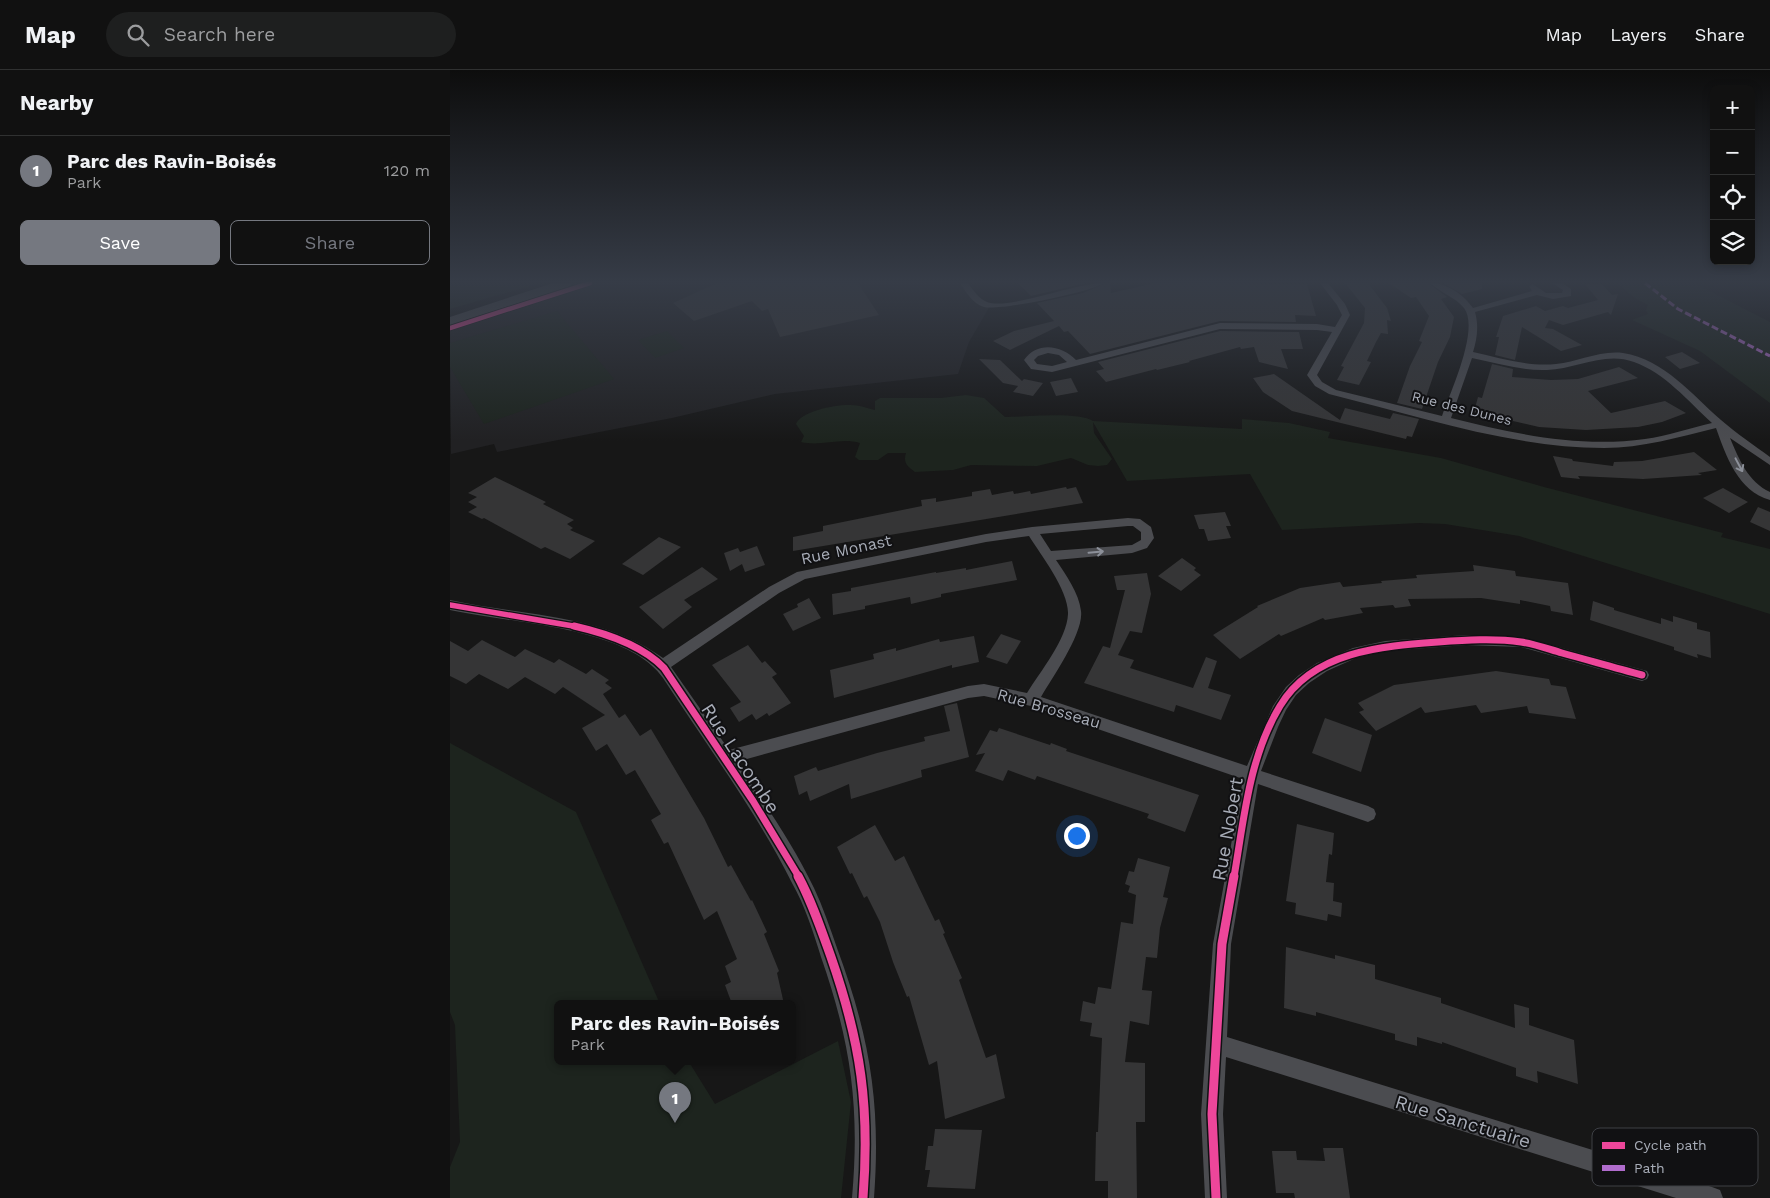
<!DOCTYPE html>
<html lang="en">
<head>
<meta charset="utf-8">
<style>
  body { margin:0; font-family:"Work Sans",sans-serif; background:#1e1f1f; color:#f1f3f6 }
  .controls { position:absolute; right:15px; top:15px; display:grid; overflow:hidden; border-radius:8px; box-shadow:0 2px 8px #0003 }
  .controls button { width:45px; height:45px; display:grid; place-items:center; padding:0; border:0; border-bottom:1px solid #303131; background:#111; color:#f1f3f6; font:25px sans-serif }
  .you { position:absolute; left:626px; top:765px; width:18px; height:18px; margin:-12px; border:4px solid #fff; border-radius:50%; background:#1a73e8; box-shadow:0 0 0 8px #1a73e833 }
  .badge { display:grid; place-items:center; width:32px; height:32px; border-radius:50%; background:#757880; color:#fff; font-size:16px; font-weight:700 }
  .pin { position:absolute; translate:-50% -41px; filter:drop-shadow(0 1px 2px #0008) }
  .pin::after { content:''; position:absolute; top:26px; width:18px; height:15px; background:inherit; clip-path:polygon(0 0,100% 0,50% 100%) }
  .popup { position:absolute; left:104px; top:930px; width:242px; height:65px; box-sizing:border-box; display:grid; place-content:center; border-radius:8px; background:#111; filter:drop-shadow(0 1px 4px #0005); font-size:16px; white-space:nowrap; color:#9c9d9f }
  .popup b { font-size:19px; color:#f1f3f6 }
  .popup::after { content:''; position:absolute; left:50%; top:100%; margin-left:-10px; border:10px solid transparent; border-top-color:#111 }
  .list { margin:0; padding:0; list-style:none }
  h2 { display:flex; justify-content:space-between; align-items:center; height:65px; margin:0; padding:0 20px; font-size:21px }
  h2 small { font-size:16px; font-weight:400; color:#9c9d9f }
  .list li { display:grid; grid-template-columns:32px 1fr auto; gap:15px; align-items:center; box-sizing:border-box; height:70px; padding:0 20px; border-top:1px solid #303131 }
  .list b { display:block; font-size:19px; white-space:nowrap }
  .list p { margin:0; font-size:16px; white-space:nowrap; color:#9c9d9f }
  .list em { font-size:16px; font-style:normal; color:#9c9d9f }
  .actions { display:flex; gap:10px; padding:15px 20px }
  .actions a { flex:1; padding:11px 0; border:1px solid #757880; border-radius:8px; text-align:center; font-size:18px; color:#757880 }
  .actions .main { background:#757880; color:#fff }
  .icon { flex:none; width:28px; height:28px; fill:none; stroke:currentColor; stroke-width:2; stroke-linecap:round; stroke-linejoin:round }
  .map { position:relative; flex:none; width:1320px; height:1128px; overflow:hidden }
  header { display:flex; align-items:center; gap:30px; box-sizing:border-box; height:70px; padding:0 25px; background:#111; border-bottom:1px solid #303131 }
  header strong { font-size:24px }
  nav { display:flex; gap:28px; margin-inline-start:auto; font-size:18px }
  .search { width:350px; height:45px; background:#1e1f1f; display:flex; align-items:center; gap:12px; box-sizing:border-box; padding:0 18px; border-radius:28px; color:#9c9d9f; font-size:19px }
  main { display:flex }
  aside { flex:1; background:#111 }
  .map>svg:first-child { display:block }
</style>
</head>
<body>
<header>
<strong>Map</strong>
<div class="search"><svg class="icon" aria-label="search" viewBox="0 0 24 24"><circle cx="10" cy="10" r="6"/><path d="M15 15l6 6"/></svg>Search here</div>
<nav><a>Map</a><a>Layers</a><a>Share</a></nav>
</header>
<main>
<aside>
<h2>Nearby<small></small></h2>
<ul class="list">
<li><span class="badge">1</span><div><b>Parc des Ravin-Boisés</b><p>Park</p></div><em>120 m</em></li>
</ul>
<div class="actions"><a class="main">Save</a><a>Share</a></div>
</aside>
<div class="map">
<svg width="1320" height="1128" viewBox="0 0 1320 1128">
  <rect width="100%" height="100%" fill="#171717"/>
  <polygon fill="#212123" points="116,213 514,213 527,230 540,236 519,272 508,304 325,324 222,348 47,382 44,374 1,384 0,251"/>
  <g fill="#1d241e">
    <polygon points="0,213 91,213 0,239"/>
    <polygon points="1167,213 1244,213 1320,252 1320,333 1250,281 1182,250 1198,244 1196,240 1198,235 1185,228"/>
    <polygon points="107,241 164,309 34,354 0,297 0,273"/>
    <polygon points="217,261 234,278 205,288 188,270"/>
    <path d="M516,325L534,328L555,347C575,347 628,341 643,351L792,359V349L839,353L880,362L878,368L991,388L1094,417L1273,463L1271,467L1320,479V544L1069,466L995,454L969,453L832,460L800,404L677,411L643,352L644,363L662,389L657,395L648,396L638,395L621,388L587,396L521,395L503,400L465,402C457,396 453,393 456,383H438L428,390H409L405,387L410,373C390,367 371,377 351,372L354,366L346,354C351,341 387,334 401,335C409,335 417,338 425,340V331L430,328H491Z"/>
    <polygon points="0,673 126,742 210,934 108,934 108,992 239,992 265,1034 388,971 401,1032 391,1128 0,1128 0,1097 10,1072 5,955 0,942"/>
  </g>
  <g fill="#353536">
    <polygon points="267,213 408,213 429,245 330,267 318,239 312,241 302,231 244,251 223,233"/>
    <polygon points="568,213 636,213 581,226"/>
    <polygon points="656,213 660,213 661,223 705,213 857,214 866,246 845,245 846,252 770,251 640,284 618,261 614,262 609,256 560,280 543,271 564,261 604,251 587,233 633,223"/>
    <polygon points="895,213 918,213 937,238 941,251 937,250 938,264 931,263 926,272 917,291 921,292 909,315 887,310 894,297 891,296 914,253 915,238"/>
    <polygon points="939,213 978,213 997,227 991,229 1004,247 1000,267 988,292 972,339 947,333 960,296 972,272 969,271 979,246 966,227 961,228"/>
    <polygon points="993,213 1032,213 1032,219 1012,224"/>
    <polygon points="1135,214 1152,214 1162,225 1168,224 1161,245 1158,242 1113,255 1099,250 1095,258 1103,259 1132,275 1111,281 1072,257 1065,290 1045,285 1049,267 1046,267 1053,246 1086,236 1095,241 1113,236 1118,238 1148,230"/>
    <polygon points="770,261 849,262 853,279 831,279 838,299 809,292 804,277 791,279 790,277 739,291 740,292 707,300 706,299 656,312 646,301 654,299 648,292"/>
    <polygon points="1232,282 1250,293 1230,299 1215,287"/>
    <polygon points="529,289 550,290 572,311 574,309 593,313 583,326 563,322 568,316 553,313"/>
    <polygon points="1042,294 1063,299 1062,307 1101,310 1128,309 1169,297 1188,308 1138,321 1161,343 1215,331 1236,343 1212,352 1188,357 1136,360 1089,357 1024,342 1028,327 1032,328"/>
    <polygon points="824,304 890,350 895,338 940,349 943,343 969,349 962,367 957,366 956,369 842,341 813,322 803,308"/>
    <polygon points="621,308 628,322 606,326 600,312"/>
    <polygon points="1244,382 1267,400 1248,403 1252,405 1193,409 1128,406 1130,409 1111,407 1103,386 1122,389 1123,391 1163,396 1164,392 1192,391"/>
    <polygon points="45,407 96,432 93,434 124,450 117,454 123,458 120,460 145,471 120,489 95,477 91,479 34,448 32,449 18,442 27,437 18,432 27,427 18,423"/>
    <polygon points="616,417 617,419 626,417 633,433 343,481 343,467 373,461 373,456 472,436 471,430 486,428 486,432 522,426 522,422 540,419 542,425 563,421 564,424 580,421 581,424"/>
    <polygon points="1273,418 1298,432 1279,443 1253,428"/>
    <polygon points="1308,437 1320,442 1320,461 1300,452"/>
    <polygon points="775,442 781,456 776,456 781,468 758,471 754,459 749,459 744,445"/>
    <polygon points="209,467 231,477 193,505 172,494"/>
    <polygon points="307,476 315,495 295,502 292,494 280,501 274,483 288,478 290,482"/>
    <polygon points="732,488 746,498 744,500 751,505 731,521 708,506"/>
    <polygon points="562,491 567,510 491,524 491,527 461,534 460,527 415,536 415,539 383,545 382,524 401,521 401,518 486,502 486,503 516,498 516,500"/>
    <polygon points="1023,495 1065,501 1066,506 1118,513 1123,545 1101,541 1100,536 1070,530 1070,534 1031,528 958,529 961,536 945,538 943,535 910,538 913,543 875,550 873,548 831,566 829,564 790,589 763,565 808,537 807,536 850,518 890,512 893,517 932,513 931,511 967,508 966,505 1024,501"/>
    <polygon points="252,497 268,509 234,530 242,537 213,559 189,537"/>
    <polygon points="697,503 701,524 692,563 680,561 668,585 684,590 680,598 743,618 756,587 767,591 758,618 781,625 771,650 726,635 724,642 634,613 653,576 660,578 675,520 667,520 664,506"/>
    <polygon points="359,528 371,548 343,561 333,544 348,537 347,534"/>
    <polygon points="1143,531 1164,538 1164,540 1211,554 1211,548 1223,552 1223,546 1247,553 1247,559 1260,562 1261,588 1247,584 1248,588 1224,580 1224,577 1140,550"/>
    <polygon points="551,564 571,571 557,594 536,587"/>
    <polygon points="524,566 529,592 502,598 502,595 384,628 380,600 424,589 423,584 446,578 446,581 489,569 490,572"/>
    <polygon points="32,570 65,587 75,579 104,593 109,589 136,604 142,599 159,610 155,613 162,618 153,624 169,648 175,644 190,666 201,659 254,748 278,797 281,795 301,831 302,830 317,862 314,864 329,901 327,903 334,934 282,934 275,915 281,912 275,896 287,889 267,841 254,850 218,772 214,774 201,750 211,744 185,700 176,705 157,674 146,681 132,658 155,645 113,617 105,624 75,607 58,619 29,604 16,614 0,606 0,571 18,581"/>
    <polygon points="298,575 312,593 315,591 327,604 322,607 341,633 319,646 317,643 306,650 302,644 289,652 280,638 291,632 262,595"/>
    <polygon points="1046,601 1099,609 1101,615 1116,617 1126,649 1079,643 1077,636 1031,643 1026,635 975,643 971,637 926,661 909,642 914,640 908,633 944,615"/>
    <polygon points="507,633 519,687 471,700 472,707 401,729 399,714 360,731 357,721 349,725 344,706 366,697 368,701 427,683 475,671 474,667 500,661 494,636"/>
    <polygon points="875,648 922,665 911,702 862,683"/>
    <polygon points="549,658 600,675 601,673 617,679 616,681 749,725 735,762 697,748 699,744 587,706 585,710 558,700 553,711 525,701 535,683 526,685 540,660 547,662"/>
    <polygon points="847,754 884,763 882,785 879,784 876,812 884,813 883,831 892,833 891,847 878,844 877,851 845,844 846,833 836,831"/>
    <polygon points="425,755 445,791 454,786 485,851 489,849 495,863 493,864 512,908 509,910 536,988 546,984 555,1028 495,1049 487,991 479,995 459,926 457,927 443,892 430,852 417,826 414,828 402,803 400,804 387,777"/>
    <polygon points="688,788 720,797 713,827 718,828 710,858 707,888 696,887 692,920 702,921 699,955 680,951 675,992 695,993 695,1052 686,1052 687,1128 658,1128 658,1111 645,1111 646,1062 648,1062 652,968 640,966 642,953 630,951 633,931 645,934 648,917 661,919 671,852 683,854 686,825 678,822 680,816 675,814 679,801 684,802"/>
    <polygon points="836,877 885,889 885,885 925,895 925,909 991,928 991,933 1065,958 1064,934 1079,938 1079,955 1124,970 1128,1014 1087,1001 1088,1013 1066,1006 1066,998 992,972 992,974 967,967 967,976 945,970 945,964 866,942 866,946 834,938"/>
    <polygon points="485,1059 532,1060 525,1119 477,1117 480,1100 475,1100 478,1076 483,1076"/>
    <polygon points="873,1078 893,1078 900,1128 845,1128 844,1123 826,1123 822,1081 846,1081 847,1090 875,1091"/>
  </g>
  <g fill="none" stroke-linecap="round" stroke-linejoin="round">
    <g fill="#4b4c50" fill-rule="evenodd">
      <path d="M510,213H518C523,220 529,229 537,232C560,240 624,213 654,213C641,222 550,241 534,237C523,234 516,222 510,213Z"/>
      <path d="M870,213H878L895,234L900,245L867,305L872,312L886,320L992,346C1000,323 1030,259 1014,238C1005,227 991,223 980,213C997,213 1013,224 1023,238L1082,221L1079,216L1083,214L1096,223H1112L1113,220L1102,213H1112L1121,219V226L1103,229L1087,225L1025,242C1029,256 1027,269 1023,282C1050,288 1078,297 1106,294C1128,292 1150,280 1173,283C1215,290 1241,324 1271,350C1287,364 1304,375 1320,387V395L1280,368C1289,389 1298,412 1320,422V430C1288,421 1276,386 1266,358C1229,367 1192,378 1154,378C1063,378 968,346 879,324L865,316L857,305L882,262L867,260L770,259L602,302L581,299L574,290C587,271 612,275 626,290L770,253L867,254L885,257L892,245L887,235ZM598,283L609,285L617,292L602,296L587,294L584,290L588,286ZM1022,288C1047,293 1072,301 1097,300C1126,299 1155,281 1184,292C1215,303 1238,331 1262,353C1240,358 1217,366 1195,369C1130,378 1064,364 1001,348Z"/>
      <path d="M678,448L690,449L701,457L704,468L697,478L682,483L606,490C616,505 629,523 631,541C634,563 602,608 591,627L797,696L823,636L836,617L849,605L867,593L903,578L935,571L1016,565L1071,567L1197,601L1199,605L1197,609L1192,611L1071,577L1016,575L935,581L906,588L877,601L859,613L846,625L836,640L828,657L811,701L918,736L924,739L926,744L924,749L918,752L808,714L781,874L777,967L1262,1117L1270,1120L1273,1128H1226L776,987L773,1044L777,1128H755L751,1044L763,874L793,709L581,636L534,626L518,628L286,692C314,732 343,774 364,818C373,837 380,858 387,878C420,967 431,1034 424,1128H402C410,1037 401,973 371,887C363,861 355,836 342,813C306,741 257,676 213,608C177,556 58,553 0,540V530C72,546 151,543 213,588L319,517L347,502L536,464L582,457ZM678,456H683L691,462V470L682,475L601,481L590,464ZM579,466C591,485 619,521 618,544C617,569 590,602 577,623L534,614L518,616L279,680L221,597L329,523L355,509L536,472Z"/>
    </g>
    <polygon fill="#4a4a4e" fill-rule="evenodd" points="103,213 122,213 120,216 0,255 0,247"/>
    <polyline stroke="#b06ccc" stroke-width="3" stroke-dasharray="7 3" stroke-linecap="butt" points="1195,213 1228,239 1320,286"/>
    <g stroke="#111113" stroke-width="6">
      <polyline id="cycleway-far3" points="0,258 140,213"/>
    </g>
    <g stroke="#111113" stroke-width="8">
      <polyline id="cycleway-far2" points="0,535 129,557"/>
    </g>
    <g stroke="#111113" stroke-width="10">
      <g id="cycleway-far1">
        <path d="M124,556C155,563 192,575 214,598L303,731L349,807"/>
        <path d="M784,807C794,749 799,687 830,636C863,581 932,576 988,572C1015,570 1045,568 1071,572C1085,574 1098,579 1112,583C1138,590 1165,598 1192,605"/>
      </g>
    </g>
    <g stroke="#111113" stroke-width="12">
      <g id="cycleway">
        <path d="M348,806C362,832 371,859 381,887C411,973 420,1037 413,1128"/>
        <polyline points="766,1128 762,1044 772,874 784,806"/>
      </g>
    </g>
    <use href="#cycleway-far3" stroke="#ed469a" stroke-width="4.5"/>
    <use href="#cycleway-far2" stroke="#ed469a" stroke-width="5.5"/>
    <use href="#cycleway-far1" stroke="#ed469a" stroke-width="7"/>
    <use href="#cycleway" stroke="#ed469a" stroke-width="9"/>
  </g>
  <defs><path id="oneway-shaft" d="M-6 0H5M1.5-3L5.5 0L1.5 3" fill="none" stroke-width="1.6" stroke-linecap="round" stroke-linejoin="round" transform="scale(1.25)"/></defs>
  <g stroke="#8c9099">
    <use href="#oneway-shaft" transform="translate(1289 395) rotate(62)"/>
    <use href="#oneway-shaft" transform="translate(646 482) rotate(-5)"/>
  </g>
  <linearGradient id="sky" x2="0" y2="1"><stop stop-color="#0d0d0d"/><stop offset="0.57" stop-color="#363c47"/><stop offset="1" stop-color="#363c47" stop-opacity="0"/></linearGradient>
  <rect width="1320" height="371" fill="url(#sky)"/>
  <g text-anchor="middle" stroke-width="4" stroke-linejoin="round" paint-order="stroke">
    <g font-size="14" fill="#a8adb8" stroke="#111113">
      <text transform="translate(1012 338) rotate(14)" y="5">Rue des Dunes</text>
    </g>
    <g font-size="16" fill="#a8adb8" stroke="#111113">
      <text transform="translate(396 479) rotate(-12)" y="6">Rue Monast</text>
      <text transform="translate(599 638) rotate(16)" y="6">Rue Brosseau</text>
    </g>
    <g font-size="19" fill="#a8adb8" stroke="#111113">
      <text transform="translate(291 688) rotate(57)" y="7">Rue Lacombe</text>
      <text transform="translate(777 759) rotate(-80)" y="7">Rue Nobert</text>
      <text transform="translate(1013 1051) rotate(17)" y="7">Rue Sanctuaire</text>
    </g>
  </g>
  <rect x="1142" y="1058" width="166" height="58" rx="8" fill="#111113" stroke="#3e4045" stroke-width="1"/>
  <rect x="1152" y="1072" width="23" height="7" fill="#ed469a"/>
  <rect x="1152" y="1095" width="23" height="6" fill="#b06ccc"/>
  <g font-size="14" fill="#a8adb8">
    <text x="1184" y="1080">Cycle path</text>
    <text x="1184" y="1103">Path</text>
  </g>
</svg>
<div class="controls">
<button>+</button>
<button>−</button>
<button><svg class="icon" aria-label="locate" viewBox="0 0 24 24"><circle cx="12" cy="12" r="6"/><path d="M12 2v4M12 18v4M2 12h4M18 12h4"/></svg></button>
<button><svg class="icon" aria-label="layers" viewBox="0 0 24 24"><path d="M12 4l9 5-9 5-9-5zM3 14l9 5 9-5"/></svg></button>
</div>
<div class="you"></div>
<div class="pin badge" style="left:225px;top:1053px">1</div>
<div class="popup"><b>Parc des Ravin-Boisés</b>Park</div>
</div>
</main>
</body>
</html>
